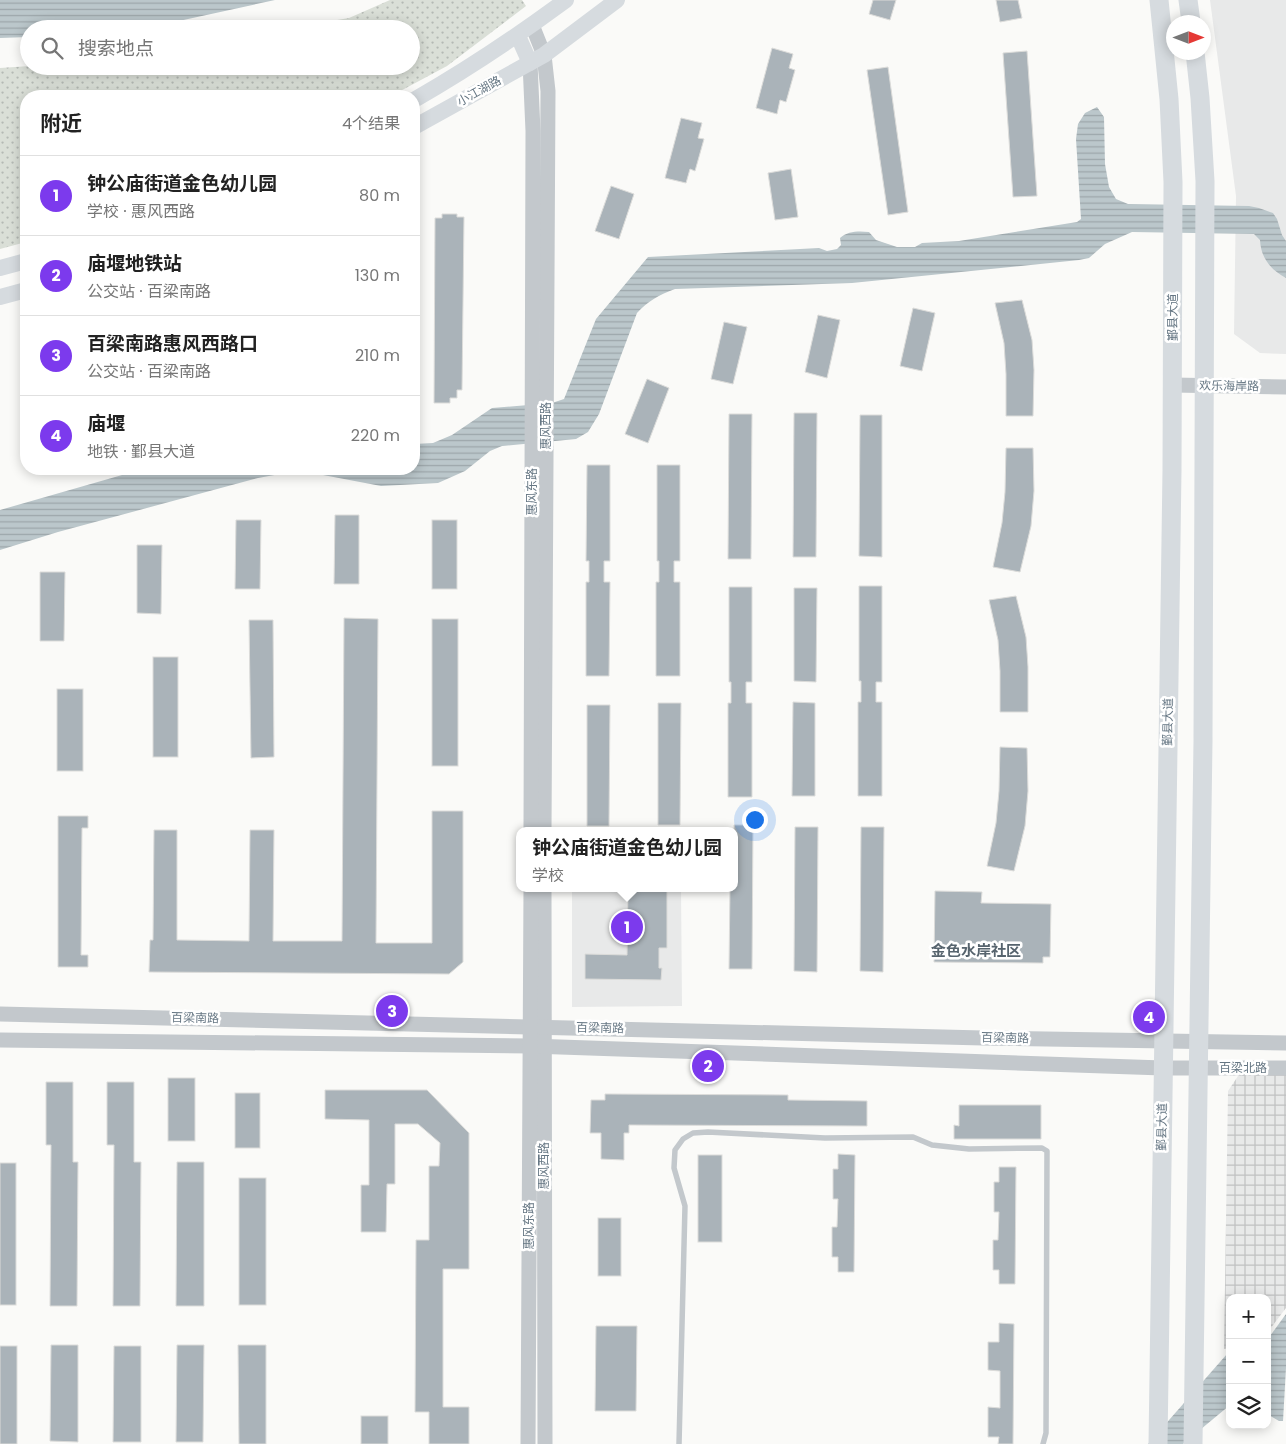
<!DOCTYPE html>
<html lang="zh">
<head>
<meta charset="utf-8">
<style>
  body { margin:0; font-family:Poppins,"Noto Sans SC",sans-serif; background:#f6f6f6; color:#222 }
  .controls { position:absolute; right:15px; bottom:15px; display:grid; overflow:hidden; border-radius:10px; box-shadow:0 2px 12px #0003 }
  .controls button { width:45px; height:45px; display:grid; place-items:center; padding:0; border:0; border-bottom:1px solid #e0e0e0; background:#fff; color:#222; font:25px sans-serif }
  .compass { position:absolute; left:1166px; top:15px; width:45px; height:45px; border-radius:50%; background:#fff; box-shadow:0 2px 12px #0003; rotate:90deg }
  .you { position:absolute; left:754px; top:819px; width:18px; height:18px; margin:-12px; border:4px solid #fff; border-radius:50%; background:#1a73e8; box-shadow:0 0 0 8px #1a73e833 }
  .badge { display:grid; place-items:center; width:32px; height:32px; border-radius:50%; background:#7c3aed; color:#fff; font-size:16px; font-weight:700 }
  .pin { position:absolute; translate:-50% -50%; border:2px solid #fff; box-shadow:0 1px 5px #0006 }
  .popup { position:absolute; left:516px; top:827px; width:222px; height:65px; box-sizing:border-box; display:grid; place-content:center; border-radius:10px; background:#fff; filter:drop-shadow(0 1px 4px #0005); font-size:16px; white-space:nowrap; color:#767676 }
  .popup b { font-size:19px; color:#222 }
  .popup::after { content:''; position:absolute; left:50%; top:100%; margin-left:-10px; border:10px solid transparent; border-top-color:#fff }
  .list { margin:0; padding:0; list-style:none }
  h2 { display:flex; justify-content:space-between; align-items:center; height:65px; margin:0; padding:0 20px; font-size:21px }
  h2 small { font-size:16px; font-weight:400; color:#767676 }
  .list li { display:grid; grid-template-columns:32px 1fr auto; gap:15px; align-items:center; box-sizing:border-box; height:80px; padding:0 20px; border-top:1px solid #e0e0e0 }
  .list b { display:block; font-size:19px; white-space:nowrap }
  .list p { margin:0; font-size:16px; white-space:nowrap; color:#767676 }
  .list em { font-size:16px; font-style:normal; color:#767676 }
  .icon { flex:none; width:28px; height:28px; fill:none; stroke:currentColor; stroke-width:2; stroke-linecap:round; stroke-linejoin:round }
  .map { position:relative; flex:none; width:1286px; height:1444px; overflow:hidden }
  .search { position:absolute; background:#fff; box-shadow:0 2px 12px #0003; left:20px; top:20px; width:400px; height:55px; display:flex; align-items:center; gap:12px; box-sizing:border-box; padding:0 18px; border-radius:28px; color:#767676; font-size:19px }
  .panel { position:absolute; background:#fff; box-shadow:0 2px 12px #0003; left:20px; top:90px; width:400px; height:385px; border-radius:20px }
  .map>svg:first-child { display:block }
</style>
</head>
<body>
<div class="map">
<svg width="1286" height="1444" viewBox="0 0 1286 1444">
  <defs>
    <pattern id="industrial-grid" width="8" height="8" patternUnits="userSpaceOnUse" patternTransform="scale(1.25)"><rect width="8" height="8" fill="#e8e9e9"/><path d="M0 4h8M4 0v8" fill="none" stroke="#c0c1c2"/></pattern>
    <pattern id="grass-dots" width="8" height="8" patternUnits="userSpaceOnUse" patternTransform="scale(1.25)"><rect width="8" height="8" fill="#dadfd7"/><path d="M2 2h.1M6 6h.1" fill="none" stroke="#b4b9b4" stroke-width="1.8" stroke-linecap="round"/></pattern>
    <pattern id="water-rules" width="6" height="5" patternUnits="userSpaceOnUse" patternTransform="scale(1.25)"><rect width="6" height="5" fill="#bbc7cb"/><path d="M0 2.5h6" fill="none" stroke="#9ca6aa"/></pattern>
  </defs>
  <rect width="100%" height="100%" fill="#fafaf8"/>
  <g fill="#e8e9e9">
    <polygon points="1210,0 1286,0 1286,354 1260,353 1234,334 1236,196"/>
    <polygon points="572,888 681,888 682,1006 572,1007"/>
  </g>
  <polygon fill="url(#industrial-grid)" points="1286,1070 1286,1308 1267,1333 1267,1298 1230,1298 1230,1348 1224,1349 1228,1091 1238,1076 1253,1071"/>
  <polygon fill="url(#grass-dots)" points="390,0 522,0 526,6 447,66 391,96 26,96 26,242 0,249 0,68 30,66 411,66 411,29 284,29 349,18"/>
  <g fill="url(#water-rules)">
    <polygon points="0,0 275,0 142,29 29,29 29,37 0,38"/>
    <path d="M1097,107L1104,117L1105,164L1109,187L1116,199L1128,204L1249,206L1259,208L1273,213L1277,219L1282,235L1286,241V278C1270,269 1261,258 1260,240L1254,234L1132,232L1105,244L1089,258L1079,260L852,283L675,289C659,295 648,301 637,313L599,414L588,432L576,439L502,446L490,451L465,471L438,483L381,486L323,475L291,472L258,478L58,532L0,550V510L143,469H414V444L433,443L452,435L492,408L552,403L564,399L596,319L648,257L819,248L827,251L837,249L841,245L840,238C848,231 858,231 869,232L876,240L897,247H915L922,243L959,241L1077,222L1081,219L1076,139L1078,124L1085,113Z"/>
    <polygon points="1286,1314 1286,1368 1283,1421 1279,1421 1267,1414 1267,1340"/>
    <polygon points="1227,1354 1230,1356 1230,1405 1183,1444 1148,1444"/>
  </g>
  <g fill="#aab3b9" stroke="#dcdcda">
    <polygon points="873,0 896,0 890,20 869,14"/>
    <polygon points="996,0 1018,0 1022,18 1000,22"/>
    <polygon points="772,48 793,54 789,68 795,70 786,102 780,100 777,114 756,108"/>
    <polygon points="1027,51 1037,196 1013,197 1003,53"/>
    <polygon points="888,67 908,212 888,215 867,70"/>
    <polygon points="681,118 702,123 698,138 704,139 695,171 690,169 686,183 665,178"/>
    <polygon points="791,169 798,217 775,220 768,173"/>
    <polygon points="611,186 634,194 619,239 595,231"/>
    <polygon points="442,214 457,214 457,217 464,217 462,390 457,390 457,398 450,398 450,403 434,403 435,218 442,218"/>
    <polygon points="1022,300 1032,340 1034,370 1033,416 1006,416 1006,374 1004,343 995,303"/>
    <polygon points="913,308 935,313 922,371 900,366"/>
    <polygon points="818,315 840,320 827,378 805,372"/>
    <polygon points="724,322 747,327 733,384 711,379"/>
    <polygon points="647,379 669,388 648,443 625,434"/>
    <polygon points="794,413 817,413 816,557 793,557"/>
    <polygon points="729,414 752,414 751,559 728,559"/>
    <polygon points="860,415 882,415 882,557 859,556"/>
    <polygon points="1006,448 1033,448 1034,491 1031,526 1020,572 993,567 1002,523 1005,492"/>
    <polygon points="587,465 610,465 610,561 604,561 604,582 610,582 609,676 586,676 586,582 589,582 589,561 586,561"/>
    <polygon points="657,465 680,465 680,561 674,561 674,582 680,582 680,676 656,676 656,582 659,582 659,561 657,561"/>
    <polygon points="335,515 359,515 359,584 334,584"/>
    <polygon points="236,520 261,520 260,589 235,589"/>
    <rect x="432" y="520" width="25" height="69"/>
    <polygon points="137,545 162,545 161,614 137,613"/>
    <polygon points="40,572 65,572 64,641 40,641"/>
    <polygon points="859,586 882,586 882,682 876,682 876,702 882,702 882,796 858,796 858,702 861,702 861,681 859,681"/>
    <polygon points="729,587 752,587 752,682 746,682 746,703 752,703 752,797 728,797 728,703 731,703 731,682 729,682"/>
    <polygon points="794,588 817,588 816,682 794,681"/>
    <polygon points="1016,596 1026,637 1028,667 1028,712 1000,712 1000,671 998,640 989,600"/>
    <polygon points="344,618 378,619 376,943 432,943 432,811 463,811 463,962 449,974 149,972 150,940 153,940 154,830 177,830 177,940 249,941 250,830 274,830 273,941 342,941"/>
    <rect x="432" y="619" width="26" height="147"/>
    <polygon points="249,620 273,620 274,757 251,758"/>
    <rect x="153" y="657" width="25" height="100"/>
    <rect x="57" y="689" width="26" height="82"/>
    <polygon points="793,702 815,703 815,796 792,796"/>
    <polygon points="658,703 681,703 680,825 658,825"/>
    <polygon points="587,705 610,705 609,826 587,826"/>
    <polygon points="1000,747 1027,748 1028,791 1025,826 1014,871 987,866 996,823 999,791"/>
    <polygon points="58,816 88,816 88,828 82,828 81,955 88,955 88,967 58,967"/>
    <polygon points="734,825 753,825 752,969 729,969 730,888 734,888"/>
    <polygon points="795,827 818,827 817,972 794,971"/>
    <polygon points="861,827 884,827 883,972 860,971"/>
    <polygon points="628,888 667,888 667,948 659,948 659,968 662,968 661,980 585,979 585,954 627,955"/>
    <polygon points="935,891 982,892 981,903 1051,904 1050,957 1043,957 1043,963 934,962"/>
    <rect x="168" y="1078" width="27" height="63"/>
    <polygon points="46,1082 73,1082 73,1162 78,1162 77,1306 50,1306 51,1145 46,1145"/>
    <polygon points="107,1082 134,1082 134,1162 141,1162 140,1306 113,1306 114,1145 107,1145"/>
    <polygon points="325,1090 427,1090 469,1133 469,1269 443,1269 443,1407 469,1407 469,1444 429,1444 429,1412 415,1412 416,1240 429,1240 429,1166 439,1166 440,1143 418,1124 395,1124 395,1184 387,1184 386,1232 361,1232 361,1185 369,1185 369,1120 325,1119"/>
    <rect x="235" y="1093" width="25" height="55"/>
    <polygon points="605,1094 788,1095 788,1100 867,1101 867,1126 629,1125 629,1133 624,1133 624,1160 601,1159 601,1133 590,1133 591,1100 605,1100"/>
    <polygon points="959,1105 1041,1105 1041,1139 954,1139 954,1125 959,1126"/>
    <polygon points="838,1154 855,1155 854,1272 838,1272 838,1257 832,1257 832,1227 837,1227 838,1199 833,1199 833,1169 838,1169"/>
    <rect x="698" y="1155" width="24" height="87"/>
    <polygon points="177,1162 204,1162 204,1306 176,1306"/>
    <rect x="0" y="1163" width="16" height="142"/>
    <polygon points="999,1167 1016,1167 1015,1284 999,1284 999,1270 993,1270 993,1240 998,1240 999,1212 994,1212 994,1182 999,1182"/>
    <rect x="239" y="1178" width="27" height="127"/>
    <rect x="598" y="1218" width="23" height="58"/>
    <polygon points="999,1323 1014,1324 1013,1444 998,1444 999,1437 988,1437 988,1407 1000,1408 1000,1371 988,1370 988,1342 999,1342"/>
    <polygon points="596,1326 637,1326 636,1411 595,1411"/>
    <polygon points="51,1345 78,1345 78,1442 50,1441"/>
    <polygon points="177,1345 204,1345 203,1442 176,1442"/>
    <polygon points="238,1345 266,1345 266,1444 239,1444"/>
    <rect x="0" y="1346" width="17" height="98"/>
    <polygon points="114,1346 141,1346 141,1442 113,1442"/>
    <rect x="361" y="1416" width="27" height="28"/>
  </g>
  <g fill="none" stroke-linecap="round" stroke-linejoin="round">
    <polyline stroke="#c3c8cc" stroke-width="5.5" points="679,1444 685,1206 674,1168 675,1150 683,1139 693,1133 708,1132 825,1138 913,1137 932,1145 969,1149 1042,1148 1047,1151 1046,1433 1043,1444"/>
    <g stroke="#c3c8cc" stroke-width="15">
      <polyline points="532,25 544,55 548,91 544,831"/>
      <polyline points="530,63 533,131 531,831"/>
      <polyline points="1172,385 1286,387"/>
      <polyline points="544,888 545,1444"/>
      <polyline points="0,1014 983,1038 1286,1043"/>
      <polyline points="0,1040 531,1046 1163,1068 1286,1068"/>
      <polyline points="528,1444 531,888"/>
    </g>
    <g stroke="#d6dbdf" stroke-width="16">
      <polyline points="518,36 530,63"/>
      <path d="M414,100C468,69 516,37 566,0"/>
      <polyline points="414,127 544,55 617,0"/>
      <polyline points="0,268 26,261"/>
      <polyline points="0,297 26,290"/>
    </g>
    <g stroke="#d6dbdf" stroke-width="19">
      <polyline points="1188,0 1191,22"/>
      <polyline points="1158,1444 1172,470 1173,182 1169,99 1159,0"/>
      <polyline points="1193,1444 1203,741 1205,181 1200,98 1195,52"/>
    </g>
  </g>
  <g text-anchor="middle" stroke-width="5" stroke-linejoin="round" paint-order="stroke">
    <g font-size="12" fill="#657683" stroke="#fff">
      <text transform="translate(479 91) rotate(-29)" y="4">小江湖路</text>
      <text transform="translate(1173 317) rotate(-90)" y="4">鄞县大道</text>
      <text transform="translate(1229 386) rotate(1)" y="4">欢乐海岸路</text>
      <text transform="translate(546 426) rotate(-90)" y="4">惠风西路</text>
      <text transform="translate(532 492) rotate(-90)" y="4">惠风东路</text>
      <text transform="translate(1168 722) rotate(-89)" y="4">鄞县大道</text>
      <text transform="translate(195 1018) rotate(1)" y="4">百梁南路</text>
      <text transform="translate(600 1028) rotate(1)" y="4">百梁南路</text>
      <text transform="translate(1005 1038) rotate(1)" y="4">百梁南路</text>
      <text x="1243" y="1072">百梁北路</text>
      <text transform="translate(1162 1127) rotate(-89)" y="4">鄞县大道</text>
      <text transform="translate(544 1166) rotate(-90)" y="4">惠风西路</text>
      <text transform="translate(529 1226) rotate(-90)" y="4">惠风东路</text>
    </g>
    <g font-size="15" font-weight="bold" fill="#57646e" stroke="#fff">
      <text x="976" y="956">金色水岸社区</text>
    </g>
  </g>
</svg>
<div class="controls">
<button>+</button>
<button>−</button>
<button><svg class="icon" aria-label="layers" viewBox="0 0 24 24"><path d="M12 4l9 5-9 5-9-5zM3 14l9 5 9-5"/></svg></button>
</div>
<svg class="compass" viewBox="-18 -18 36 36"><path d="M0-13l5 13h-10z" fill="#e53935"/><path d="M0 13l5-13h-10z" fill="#767676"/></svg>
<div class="you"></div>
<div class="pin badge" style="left:627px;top:927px">1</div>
<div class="popup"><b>钟公庙街道金色幼儿园</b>学校</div>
<div class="pin badge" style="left:708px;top:1066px">2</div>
<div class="pin badge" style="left:392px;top:1011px">3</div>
<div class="pin badge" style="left:1149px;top:1017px">4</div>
<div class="search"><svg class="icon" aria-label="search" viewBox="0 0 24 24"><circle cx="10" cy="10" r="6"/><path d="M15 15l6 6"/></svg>搜索地点</div>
<section class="panel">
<h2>附近<small>4个结果</small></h2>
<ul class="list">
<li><span class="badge">1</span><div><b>钟公庙街道金色幼儿园</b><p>学校 · 惠风西路</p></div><em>80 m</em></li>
<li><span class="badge">2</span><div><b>庙堰地铁站</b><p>公交站 · 百梁南路</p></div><em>130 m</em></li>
<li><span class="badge">3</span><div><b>百梁南路惠风西路口</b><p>公交站 · 百梁南路</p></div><em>210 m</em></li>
<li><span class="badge">4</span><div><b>庙堰</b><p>地铁 · 鄞县大道</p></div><em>220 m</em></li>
</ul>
</section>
</div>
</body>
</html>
